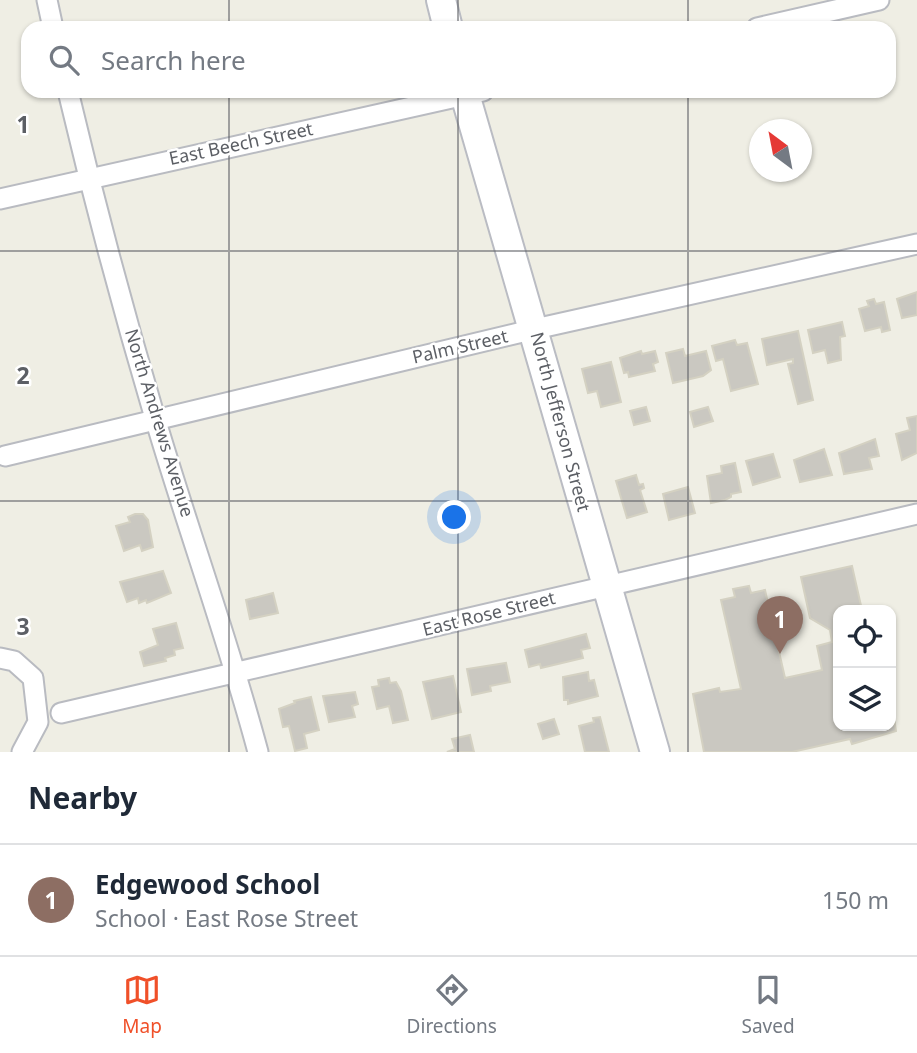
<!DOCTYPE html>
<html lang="en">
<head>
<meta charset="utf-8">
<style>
  body { margin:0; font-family:"Noto Sans",sans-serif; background:#f2f2f3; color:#1f2937 }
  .controls { position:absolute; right:21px; bottom:21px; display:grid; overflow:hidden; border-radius:14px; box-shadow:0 2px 5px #0004 }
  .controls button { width:63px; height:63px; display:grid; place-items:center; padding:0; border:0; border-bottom:2px solid #e0e1e3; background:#fff; color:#1f2937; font:35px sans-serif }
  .compass { position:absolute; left:749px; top:119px; width:63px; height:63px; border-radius:50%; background:#fff; box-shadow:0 2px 5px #0004; rotate:328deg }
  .you { position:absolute; left:455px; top:518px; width:24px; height:24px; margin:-18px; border:5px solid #fff; border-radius:50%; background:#1a73e8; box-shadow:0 0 0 10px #1a73e833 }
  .badge { display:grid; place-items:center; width:46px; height:46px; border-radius:50%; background:#f05029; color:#fff; font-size:23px; font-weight:700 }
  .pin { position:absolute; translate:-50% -58px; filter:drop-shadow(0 2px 4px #0008) }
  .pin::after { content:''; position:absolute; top:37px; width:24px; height:21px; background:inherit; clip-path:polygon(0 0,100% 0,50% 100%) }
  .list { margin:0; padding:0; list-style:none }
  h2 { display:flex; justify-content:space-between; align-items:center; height:91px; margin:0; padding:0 28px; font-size:30px }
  h2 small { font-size:23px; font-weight:400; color:#747a83 }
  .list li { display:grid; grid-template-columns:46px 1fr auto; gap:21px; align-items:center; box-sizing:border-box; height:112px; padding:0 28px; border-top:2px solid #e0e1e3 }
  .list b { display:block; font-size:26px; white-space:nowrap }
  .list p { margin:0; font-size:23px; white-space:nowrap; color:#747a83 }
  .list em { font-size:23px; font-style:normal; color:#747a83 }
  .icon { flex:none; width:38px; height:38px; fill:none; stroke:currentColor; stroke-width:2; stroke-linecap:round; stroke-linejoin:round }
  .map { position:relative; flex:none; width:917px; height:752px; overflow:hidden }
  .search { position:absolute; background:#fff; box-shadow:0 2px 5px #0004; left:21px; right:21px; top:21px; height:77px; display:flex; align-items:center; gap:18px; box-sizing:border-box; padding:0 24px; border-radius:21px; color:#747a83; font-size:26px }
  .sheet { height:203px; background:#fff }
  nav { display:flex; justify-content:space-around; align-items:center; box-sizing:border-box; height:98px; border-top:2px solid #e0e1e3; background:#fff; font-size:19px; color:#747a83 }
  nav a { display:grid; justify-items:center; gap:4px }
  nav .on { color:#f05029 }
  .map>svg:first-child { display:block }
</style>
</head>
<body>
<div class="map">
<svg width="917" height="752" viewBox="0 0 917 752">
  <rect width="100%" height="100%" fill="#efeee4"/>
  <g fill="#cac8c1" stroke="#d4d1c2" stroke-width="2">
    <polygon points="917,292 917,315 902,318 897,299"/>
    <polygon points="874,299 876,304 884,302 890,330 882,332 881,327 865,331 859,309 869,306 867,301"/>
    <polygon points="842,322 845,336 840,337 841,360 828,363 825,350 813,353 808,330"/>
    <polygon points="798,331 813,400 798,404 788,364 793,363 793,359 767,365 762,339"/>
    <polygon points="735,340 737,345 747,343 758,384 731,391 723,359 716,361 712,346"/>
    <polygon points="683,349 685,356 706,351 711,370 703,376 673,383 666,353"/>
    <polygon points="641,351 642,354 655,351 658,362 653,364 655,371 629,377 628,372 624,373 620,358"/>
    <polygon points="611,362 621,402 601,407 597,391 588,393 582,369"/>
    <polygon points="646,407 650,421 634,425 630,411"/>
    <polygon points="708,407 713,421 694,427 690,412"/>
    <polygon points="917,416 917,453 902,460 896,434 910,430 907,418"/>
    <polygon points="875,439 879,456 869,458 872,469 844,474 839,453"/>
    <polygon points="824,449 832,475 800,482 794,460"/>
    <polygon points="773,454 780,477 753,485 746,461"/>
    <polygon points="735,463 741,492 731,494 731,497 725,500 711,503 707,476 722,473 721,466"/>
    <polygon points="636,475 639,485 643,484 644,488 640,490 647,512 627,518 616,481"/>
    <polygon points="688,487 695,513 669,520 663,494"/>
    <polygon points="135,514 143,514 148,520 153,547 142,551 140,545 124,551 116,526 130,522 128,517"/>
    <polygon points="852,566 862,610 838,610 838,726 891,726 891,696 896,731 852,744 850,739 792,752 704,752 693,694 719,688 720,692 741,689 721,600 735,597 733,589 749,586 751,593 765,590 785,678 822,670 817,646 832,642 830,630 810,618 801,577"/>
    <polygon points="163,571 171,593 147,603 146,600 139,603 138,598 127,602 120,582"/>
    <polygon points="273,593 278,613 250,619 246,600"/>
    <polygon points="176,623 183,648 174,650 175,655 165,658 166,661 144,666 140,652 158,645 153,629"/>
    <polygon points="586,634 590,648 581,650 583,658 541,668 540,664 529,667 525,650"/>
    <polygon points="506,663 510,682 490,686 491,691 472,695 467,669"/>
    <polygon points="588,672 589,681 594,680 598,696 568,704 568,700 564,700 563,677"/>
    <polygon points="453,676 461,712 432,719 423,682"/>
    <polygon points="389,678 390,683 396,682 401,691 408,720 393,723 389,706 377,709 372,687 379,686 378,680"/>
    <polygon points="355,692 358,704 352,706 355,717 329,722 323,696"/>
    <polygon points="311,697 319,730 304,734 307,748 295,751 289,726 283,727 279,709 295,703 294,701"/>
    <polygon points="600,717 609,752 585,752 579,726 594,722 593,718"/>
    <polygon points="554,719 559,734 543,739 538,724"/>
    <polygon points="470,735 474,752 447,752 455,749 452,739"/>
  </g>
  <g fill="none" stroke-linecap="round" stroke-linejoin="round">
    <g stroke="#b9bbc1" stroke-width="23">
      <g id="street">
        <polyline points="47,0 53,28"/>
        <polyline points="757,28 879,0"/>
        <path d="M68,91C94,201 123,310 155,418C188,530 228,639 258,752"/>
        <polyline points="0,199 483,91"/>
        <polyline points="5,456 535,329 917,244"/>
        <polyline points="0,658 14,661 33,678 38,722 22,752"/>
        <polyline points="61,713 917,514"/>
      </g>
    </g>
    <g stroke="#babcc3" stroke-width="32">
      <g id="secondary">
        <polyline points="441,0 448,28"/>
        <polyline points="464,91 655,752"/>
      </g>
    </g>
    <use href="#street" stroke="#fff" stroke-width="19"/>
    <use href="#secondary" stroke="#fff" stroke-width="28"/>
  </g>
  <path fill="none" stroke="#5c5f65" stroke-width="2" stroke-opacity="0.55" d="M229,0V28M458,0V28M688,0V28M229,91V752M458,91V752M688,91V752M0,251H917M0,501H917"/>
  <g text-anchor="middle" stroke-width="5" stroke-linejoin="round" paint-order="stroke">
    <g font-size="18" fill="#5c5f65" stroke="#fff">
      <text transform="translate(241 144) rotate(-12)" y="6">East Beech Street</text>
      <text transform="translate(460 347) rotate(-13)" y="6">Palm Street</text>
      <text transform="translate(560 422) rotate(75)" y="6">North Jefferson Street</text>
      <text transform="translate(159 423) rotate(73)" y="6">North Andrews Avenue</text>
      <text transform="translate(489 614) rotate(-14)" y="6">East Rose Street</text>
    </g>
  </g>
  <g font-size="23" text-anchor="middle" font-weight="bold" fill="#5c5f65" stroke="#fff" stroke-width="5" stroke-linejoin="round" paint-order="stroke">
    <text x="23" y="133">1</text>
    <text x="23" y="384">2</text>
    <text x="23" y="635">3</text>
  </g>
</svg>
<div class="controls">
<button><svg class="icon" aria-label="locate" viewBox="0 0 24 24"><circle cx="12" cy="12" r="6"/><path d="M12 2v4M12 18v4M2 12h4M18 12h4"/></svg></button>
<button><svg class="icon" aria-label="layers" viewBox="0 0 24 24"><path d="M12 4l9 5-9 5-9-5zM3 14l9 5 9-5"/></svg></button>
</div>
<svg class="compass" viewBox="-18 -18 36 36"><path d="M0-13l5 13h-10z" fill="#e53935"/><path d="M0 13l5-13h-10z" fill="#747a83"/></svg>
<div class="you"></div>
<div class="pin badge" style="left:780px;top:654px;background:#8d6e63">1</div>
<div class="search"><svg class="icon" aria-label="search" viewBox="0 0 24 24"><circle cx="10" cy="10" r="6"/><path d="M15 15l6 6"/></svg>Search here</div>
</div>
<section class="sheet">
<h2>Nearby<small></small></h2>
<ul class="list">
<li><span class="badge" style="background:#8d6e63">1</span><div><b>Edgewood School</b><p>School · East Rose Street</p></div><em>150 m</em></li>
</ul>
</section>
<nav>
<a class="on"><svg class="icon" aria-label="map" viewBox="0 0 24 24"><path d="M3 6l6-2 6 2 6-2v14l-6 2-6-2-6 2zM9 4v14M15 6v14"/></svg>Map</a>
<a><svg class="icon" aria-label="directions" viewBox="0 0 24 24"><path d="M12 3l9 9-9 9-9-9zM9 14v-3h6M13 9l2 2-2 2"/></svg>Directions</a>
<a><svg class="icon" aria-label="saved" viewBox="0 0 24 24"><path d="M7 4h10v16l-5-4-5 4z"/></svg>Saved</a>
</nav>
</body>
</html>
